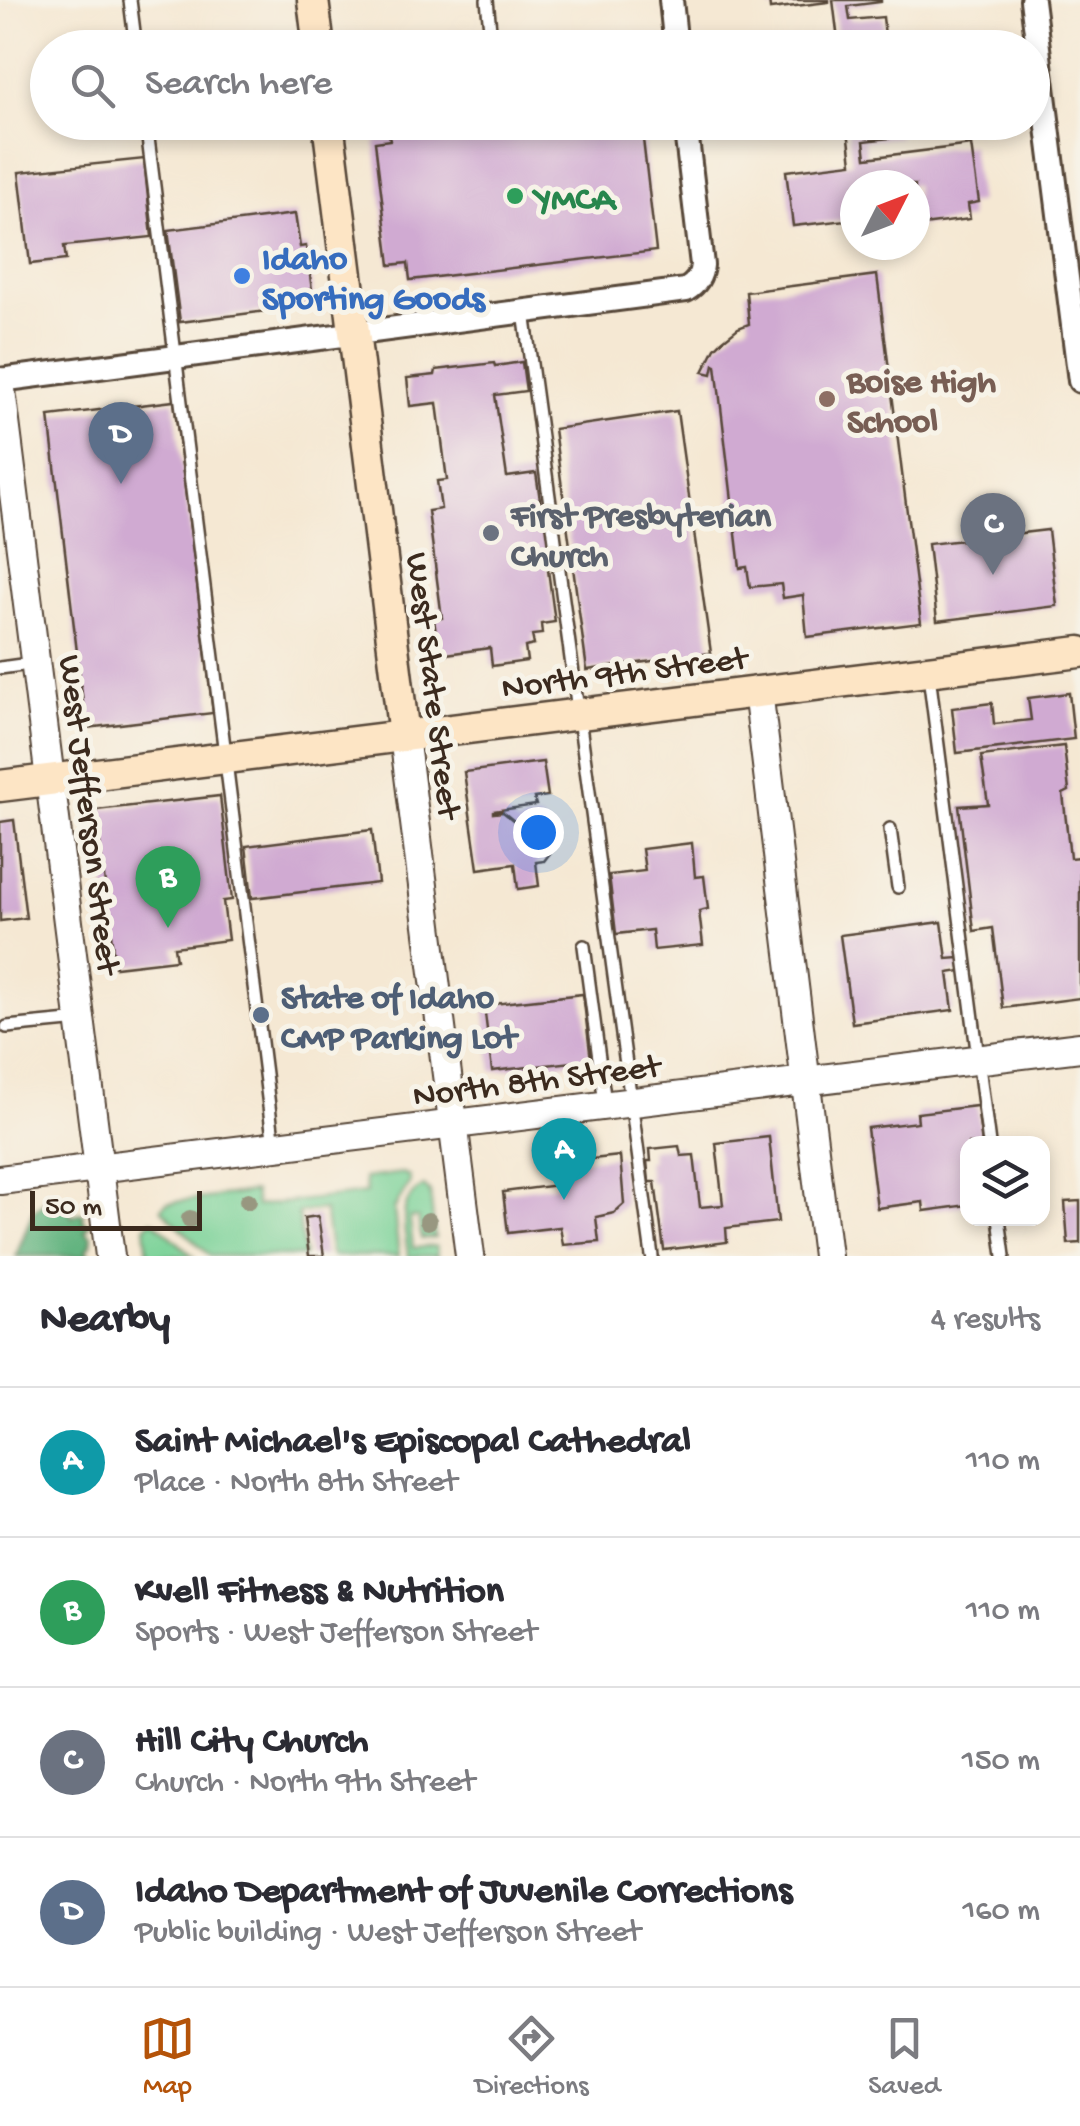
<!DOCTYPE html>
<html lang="en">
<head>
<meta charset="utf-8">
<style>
  body { margin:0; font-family:"Gochi Hand",sans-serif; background:#f7f7f7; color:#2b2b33 }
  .controls { position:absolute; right:30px; bottom:30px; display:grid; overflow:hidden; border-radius:20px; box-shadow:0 5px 15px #0003 }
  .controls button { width:90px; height:90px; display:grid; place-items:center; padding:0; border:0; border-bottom:2px solid #e1e1e2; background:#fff; color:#2b2b33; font:50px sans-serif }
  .compass { position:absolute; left:840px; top:170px; width:90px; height:90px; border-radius:50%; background:#fff; box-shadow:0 5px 15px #0003; rotate:48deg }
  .scale { position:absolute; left:30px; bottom:25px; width:172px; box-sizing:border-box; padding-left:10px; border:5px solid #3b2a1e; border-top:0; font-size:28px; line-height:35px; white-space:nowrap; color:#3b2a1e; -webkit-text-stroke:8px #f7f3e8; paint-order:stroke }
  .you { position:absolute; left:538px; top:832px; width:35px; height:35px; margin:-25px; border:8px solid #fff; border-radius:50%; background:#1a73e8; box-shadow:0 0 0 15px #1a73e833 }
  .badge { display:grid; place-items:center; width:65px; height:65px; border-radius:50%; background:#b45309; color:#fff; font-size:32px; font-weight:700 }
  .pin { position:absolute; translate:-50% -82px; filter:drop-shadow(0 2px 5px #0008) }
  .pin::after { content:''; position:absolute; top:52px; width:35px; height:30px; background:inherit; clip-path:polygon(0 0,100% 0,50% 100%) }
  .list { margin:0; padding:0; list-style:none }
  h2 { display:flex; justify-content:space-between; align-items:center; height:130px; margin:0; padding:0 40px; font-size:42px }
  h2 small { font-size:32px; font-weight:400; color:#7c7c81 }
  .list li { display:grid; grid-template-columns:65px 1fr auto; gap:30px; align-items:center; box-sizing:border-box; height:150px; padding:0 40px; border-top:2px solid #e1e1e2 }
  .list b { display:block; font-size:38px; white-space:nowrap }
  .list p { margin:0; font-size:32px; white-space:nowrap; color:#7c7c81 }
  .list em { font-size:32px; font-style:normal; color:#7c7c81 }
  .icon { flex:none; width:55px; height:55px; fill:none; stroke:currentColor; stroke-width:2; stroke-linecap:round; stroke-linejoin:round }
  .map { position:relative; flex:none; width:1080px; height:1256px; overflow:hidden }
  .search { position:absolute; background:#fff; box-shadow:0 5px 15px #0003; left:30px; right:30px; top:30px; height:110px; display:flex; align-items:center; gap:25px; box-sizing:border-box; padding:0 35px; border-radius:55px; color:#7c7c81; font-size:38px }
  .sheet { height:730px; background:#fff }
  nav { display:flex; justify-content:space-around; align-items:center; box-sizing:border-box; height:140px; border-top:2px solid #e1e1e2; background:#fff; font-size:28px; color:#7c7c81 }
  nav a { display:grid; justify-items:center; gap:5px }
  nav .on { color:#b45309 }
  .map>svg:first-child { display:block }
</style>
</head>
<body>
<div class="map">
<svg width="1080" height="1256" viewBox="0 0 1080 1256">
  <rect width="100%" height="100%" fill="#f7f3e8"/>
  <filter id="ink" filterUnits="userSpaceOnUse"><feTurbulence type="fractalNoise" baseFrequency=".01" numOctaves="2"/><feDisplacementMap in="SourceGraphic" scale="20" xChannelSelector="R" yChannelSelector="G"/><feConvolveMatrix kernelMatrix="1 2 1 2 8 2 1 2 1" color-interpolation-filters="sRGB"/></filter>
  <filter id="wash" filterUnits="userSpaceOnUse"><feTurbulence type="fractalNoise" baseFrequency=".0048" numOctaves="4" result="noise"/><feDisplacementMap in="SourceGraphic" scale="40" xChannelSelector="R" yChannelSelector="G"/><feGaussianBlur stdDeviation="2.25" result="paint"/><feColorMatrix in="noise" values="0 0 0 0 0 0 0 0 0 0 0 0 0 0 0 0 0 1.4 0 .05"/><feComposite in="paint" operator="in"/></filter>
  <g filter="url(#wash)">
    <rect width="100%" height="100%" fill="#f5e8d3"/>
    <g fill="#7ad298" stroke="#5a7e5b" stroke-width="2.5">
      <polygon points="402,1173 409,1176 410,1182 394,1209 399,1256 331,1256 324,1210 298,1213 304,1256 210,1256 162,1210 162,1207 167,1203 254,1192 256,1206 366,1193 364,1178"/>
      <path d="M424,1186L430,1192L435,1238L421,1239L418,1218H410L413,1248L436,1246L437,1256H408C405,1230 395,1201 424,1186Z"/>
      <polygon points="151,1221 155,1222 193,1256 148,1256 145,1227"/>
    </g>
    <polygon fill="#63b480" stroke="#4f6f4f" stroke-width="2.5" points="47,1200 60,1205 62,1208 68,1209 72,1217 80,1213 84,1214 83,1221 90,1225 85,1231 92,1237 91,1245 86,1250 90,1256 16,1256 33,1211"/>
    <g id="blocks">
      <g fill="#d0aad2">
        <polygon points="769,0 829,0 829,2 770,9"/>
        <polygon points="833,0 881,0 881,2 848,6 850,20 883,17 886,45 1000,31 1002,48 839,48"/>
        <polygon points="393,122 641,122 656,251 410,280 408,263 390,265 375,142 390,140 387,123"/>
        <polygon points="847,122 897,122 899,137 864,141 866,158 971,145 979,202 968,204 970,219 915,226 915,185 855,185 855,219 793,226 786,171 852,163"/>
        <polygon points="144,159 152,237 64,246 66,260 30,264 19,172"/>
        <polygon points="295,214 300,247 306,246 314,305 180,322 168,230"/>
        <polygon points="877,275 921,623 807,637 803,595 783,598 781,584 750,587 747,567 740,568 716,365 714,364 712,374 703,372 715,348 722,341 738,328 749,324 746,292"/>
        <polygon points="522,362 526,391 495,395 507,477 536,473 542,513 548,513 553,554 546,555 555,622 541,624 542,634 532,635 534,645 525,647 527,661 492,666 490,648 439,655 434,619 442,618 428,511 441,509 437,481 447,480 437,403 410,406 407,378 435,375 436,370 494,363 495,366"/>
        <polygon points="174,401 213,713 86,728 49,416"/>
        <polygon points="677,411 711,653 587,670 554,429"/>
        <polygon points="1048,530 1057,606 937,621 928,544"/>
        <polygon points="1069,693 1074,739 957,753 952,708 992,703 994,724 1031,720 1028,698"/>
        <polygon points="1064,746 1069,791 1063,794 1070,858 1080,857 1080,998 1003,1008 993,928 974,931 959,806 988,804 981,756"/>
        <polygon points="543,762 548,796 534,798 536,805 493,811 493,813 503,812 519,825 522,822 540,819 553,830 555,847 544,861 536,862 539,886 518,889 515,864 478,869 464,772"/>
        <polygon points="220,796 232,900 223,901 228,940 174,947 176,960 115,967 96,810"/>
        <polygon points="14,820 26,918 0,921 0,822"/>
        <polygon points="372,830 378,883 252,898 246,846"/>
        <polygon points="692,843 695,877 704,876 708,909 699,911 703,945 654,950 652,930 616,934 609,875 645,871 642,849"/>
        <polygon points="942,922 947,959 959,958 961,971 948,973 953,1010 852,1023 840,935"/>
        <polygon points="583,994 591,1060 492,1071 484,1005"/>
        <polygon points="977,1106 982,1144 968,1144 968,1205 924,1211 923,1202 877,1208 867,1128 918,1122 917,1113"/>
        <polygon points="769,1137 778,1222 726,1228 727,1242 664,1250 655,1182 649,1182 647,1161 651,1161 650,1149 679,1146 681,1156 694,1155 700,1207 723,1205 716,1143"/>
        <polygon points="620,1156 624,1204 614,1213 596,1217 599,1242 563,1245 560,1227 508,1233 503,1192 558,1185 555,1163"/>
        <polygon points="1080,1201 1080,1243 1068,1244 1065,1202"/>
        <polygon points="318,1216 324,1256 309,1256 304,1218"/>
      </g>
    </g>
  </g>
  <g filter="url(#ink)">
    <use href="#blocks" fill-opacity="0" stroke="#574639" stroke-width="2.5"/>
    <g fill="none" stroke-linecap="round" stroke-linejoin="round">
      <g stroke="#574639" stroke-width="16">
        <g id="service">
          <polyline points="130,0 136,48"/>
          <polyline points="487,0 492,48"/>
          <polyline points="146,122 274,1146"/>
          <polyline points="524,312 652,1256"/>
          <polyline points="0,668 36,663"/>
          <polyline points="929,675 989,1144"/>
          <polyline points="890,829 898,887"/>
          <polyline points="584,946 605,1103"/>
          <polyline points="7,1027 80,1020"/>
          <polyline points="999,1218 1004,1256"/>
        </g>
      </g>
      <g stroke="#574639" stroke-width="28">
        <g id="minor">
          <polyline points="671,0 676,48"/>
          <polyline points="1032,0 1080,381"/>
          <path d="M0,380L686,290C696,284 701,277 702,265L685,122"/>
        </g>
      </g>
      <g stroke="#574639" stroke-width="32">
        <g id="tertiary">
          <polyline points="0,382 110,1256"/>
          <polyline points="758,691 827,1256"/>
          <polyline points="404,736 470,1256"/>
          <polyline points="0,1180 1080,1047"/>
        </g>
      </g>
      <g stroke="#574639" stroke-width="35">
        <g id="secondary">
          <polyline points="313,0 319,48"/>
          <polyline points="328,122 404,736"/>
          <polyline points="0,786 1080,652"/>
        </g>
      </g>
      <use href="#service" stroke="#fff" stroke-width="11"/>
      <use href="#minor" stroke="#fff" stroke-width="22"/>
      <use href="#tertiary" stroke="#fff" stroke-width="28"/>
      <use href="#secondary" stroke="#fde5c5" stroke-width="30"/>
    </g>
    <g fill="#989780">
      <circle cx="248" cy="1201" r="9"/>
      <circle cx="190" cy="1219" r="9"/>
      <circle cx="428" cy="1221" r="9"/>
    </g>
  </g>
  <circle fill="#2e9e5b" stroke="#f7f3e8" stroke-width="4" cx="515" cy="196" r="10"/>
  <circle fill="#3f7fe0" stroke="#f7f3e8" stroke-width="4" cx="242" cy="276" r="10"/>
  <circle fill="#8d6e63" stroke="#f7f3e8" stroke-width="4" cx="827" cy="399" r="10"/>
  <circle fill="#6b7280" stroke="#f7f3e8" stroke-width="4" cx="491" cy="533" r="10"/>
  <circle fill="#5c6f8a" stroke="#f7f3e8" stroke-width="4" cx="261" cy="1015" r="10"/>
  <g text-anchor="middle" stroke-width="10" stroke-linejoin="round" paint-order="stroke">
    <g font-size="35" font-weight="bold" fill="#27864d" stroke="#f7f3e8" text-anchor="start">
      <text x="535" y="208">YMCA</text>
    </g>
    <g font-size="35" font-weight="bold" fill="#366cbe" stroke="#f7f3e8" text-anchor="start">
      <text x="262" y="268">Idaho<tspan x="262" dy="40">Sporting Goods</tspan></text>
    </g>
    <g font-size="35" font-weight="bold" fill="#785e54" stroke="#f7f3e8" text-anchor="start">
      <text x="847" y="391">Boise High<tspan x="847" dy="40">School</tspan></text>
    </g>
    <g font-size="35" font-weight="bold" fill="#5b616d" stroke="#f7f3e8" text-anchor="start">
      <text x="511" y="525">First Presbyterian<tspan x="511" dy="40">Church</tspan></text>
    </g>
    <g font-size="35" fill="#3b2a1e" stroke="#f7f3e8">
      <text transform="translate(624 670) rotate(-7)" y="12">North 9th Street</text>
      <text transform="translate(436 685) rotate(83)" y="12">West State Street</text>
      <text transform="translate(92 814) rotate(83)" y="12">West Jefferson Street</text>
      <text transform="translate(536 1078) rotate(-7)" y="12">North 8th Street</text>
    </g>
    <g font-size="35" font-weight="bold" fill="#4e5e75" stroke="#f7f3e8" text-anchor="start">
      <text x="281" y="1007">State of Idaho<tspan x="281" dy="40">CMP Parking Lot</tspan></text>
    </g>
  </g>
</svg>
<div class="controls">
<button><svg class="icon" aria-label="layers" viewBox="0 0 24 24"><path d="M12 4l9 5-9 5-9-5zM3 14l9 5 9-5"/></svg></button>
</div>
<svg class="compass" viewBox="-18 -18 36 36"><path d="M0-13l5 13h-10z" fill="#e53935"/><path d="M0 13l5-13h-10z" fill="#7c7c81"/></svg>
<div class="scale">50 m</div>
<div class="you"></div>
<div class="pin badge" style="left:564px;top:1200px;background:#0f9aa8">A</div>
<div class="pin badge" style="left:168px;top:928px;background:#2e9e5b">B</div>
<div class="pin badge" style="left:993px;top:575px;background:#6b7280">C</div>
<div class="pin badge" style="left:121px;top:484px;background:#5c6f8a">D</div>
<div class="search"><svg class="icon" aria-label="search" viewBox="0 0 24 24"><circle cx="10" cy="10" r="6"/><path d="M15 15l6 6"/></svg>Search here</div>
</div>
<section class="sheet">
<h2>Nearby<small>4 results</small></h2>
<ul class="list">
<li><span class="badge" style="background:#0f9aa8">A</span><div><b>Saint Michael's Episcopal Cathedral</b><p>Place · North 8th Street</p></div><em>110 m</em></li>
<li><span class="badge" style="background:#2e9e5b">B</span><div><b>Kvell Fitness &amp; Nutrition</b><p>Sports · West Jefferson Street</p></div><em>110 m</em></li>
<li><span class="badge" style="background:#6b7280">C</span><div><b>Hill City Church</b><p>Church · North 9th Street</p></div><em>150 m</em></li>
<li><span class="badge" style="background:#5c6f8a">D</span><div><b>Idaho Department of Juvenile Corrections</b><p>Public building · West Jefferson Street</p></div><em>160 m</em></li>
</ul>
</section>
<nav>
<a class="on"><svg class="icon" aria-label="map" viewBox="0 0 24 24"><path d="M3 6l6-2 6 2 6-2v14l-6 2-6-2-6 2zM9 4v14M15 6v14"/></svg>Map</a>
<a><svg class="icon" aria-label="directions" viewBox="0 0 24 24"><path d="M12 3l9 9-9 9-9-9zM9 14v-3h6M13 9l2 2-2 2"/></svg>Directions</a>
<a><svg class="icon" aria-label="saved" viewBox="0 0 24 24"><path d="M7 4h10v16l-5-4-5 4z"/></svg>Saved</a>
</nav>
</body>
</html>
